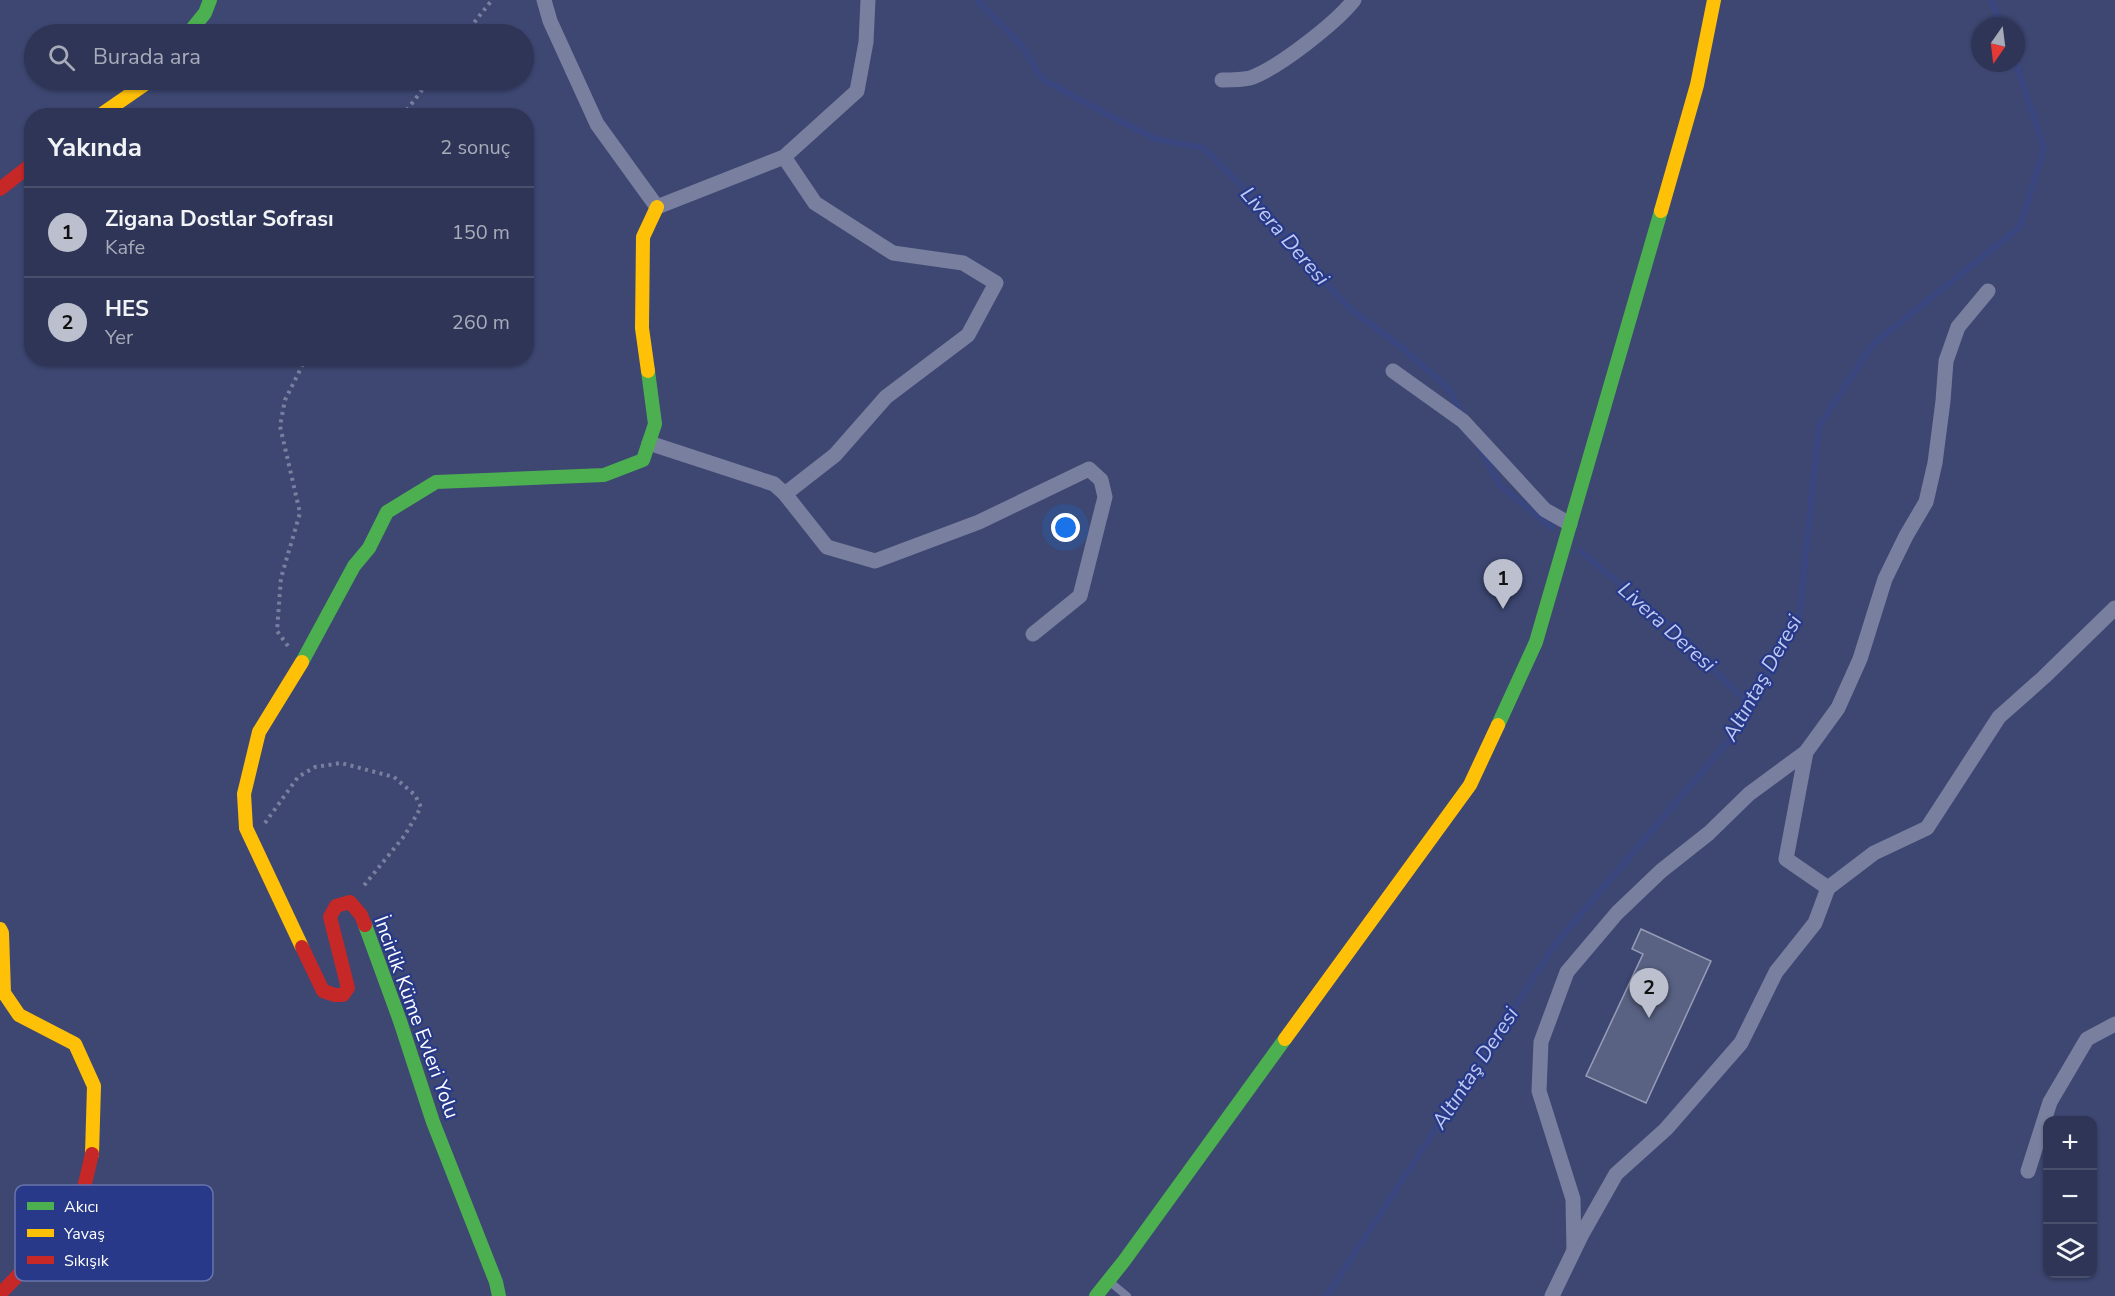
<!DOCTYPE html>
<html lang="tr">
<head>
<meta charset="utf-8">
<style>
  body { margin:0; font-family:"Nunito Sans",sans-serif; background:#3a4060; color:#f1f3f6 }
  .controls { position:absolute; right:18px; bottom:18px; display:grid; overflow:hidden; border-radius:12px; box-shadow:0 2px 4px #0004 }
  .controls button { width:54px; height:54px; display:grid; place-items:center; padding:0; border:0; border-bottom:2px solid #49506c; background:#2e3556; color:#f1f3f6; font:30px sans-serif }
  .compass { position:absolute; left:1971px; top:18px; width:54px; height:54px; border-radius:50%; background:#2e3556; box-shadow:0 2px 4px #0004; rotate:194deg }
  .you { position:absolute; left:1066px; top:528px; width:21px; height:21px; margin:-15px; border:4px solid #fff; border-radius:50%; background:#1a73e8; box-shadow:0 0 0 9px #1a73e833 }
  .badge { display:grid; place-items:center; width:39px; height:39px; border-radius:50%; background:#bbbfce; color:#111; font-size:20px; font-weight:700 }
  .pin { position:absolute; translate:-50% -50px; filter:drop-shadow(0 2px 3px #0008) }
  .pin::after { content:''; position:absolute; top:32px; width:21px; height:18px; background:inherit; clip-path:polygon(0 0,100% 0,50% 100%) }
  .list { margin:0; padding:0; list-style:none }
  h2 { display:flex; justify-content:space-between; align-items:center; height:78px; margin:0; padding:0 24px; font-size:26px }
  h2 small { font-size:20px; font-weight:400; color:#a7abb9 }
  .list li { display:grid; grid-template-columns:39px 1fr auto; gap:18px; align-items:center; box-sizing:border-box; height:90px; padding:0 24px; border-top:2px solid #49506c }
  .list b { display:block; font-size:22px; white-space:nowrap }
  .list p { margin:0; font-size:20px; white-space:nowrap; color:#a7abb9 }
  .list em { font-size:20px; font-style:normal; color:#a7abb9 }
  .icon { flex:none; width:33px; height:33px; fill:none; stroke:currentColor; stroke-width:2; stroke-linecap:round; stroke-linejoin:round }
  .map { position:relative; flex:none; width:2115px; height:1296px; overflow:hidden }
  .search { position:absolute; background:#2e3556; box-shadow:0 2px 4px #0004; left:24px; top:24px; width:510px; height:66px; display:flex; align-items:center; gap:15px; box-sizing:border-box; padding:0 21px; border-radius:33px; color:#a7abb9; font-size:22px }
  .panel { position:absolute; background:#2e3556; box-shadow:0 2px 4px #0004; left:24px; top:108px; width:510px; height:258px; border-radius:24px }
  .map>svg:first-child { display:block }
</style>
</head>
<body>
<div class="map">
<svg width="2115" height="1296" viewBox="0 0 2115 1296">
  <rect width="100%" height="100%" fill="#3d4772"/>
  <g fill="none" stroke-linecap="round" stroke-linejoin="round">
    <g stroke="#39467f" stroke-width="6">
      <polyline points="977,0 1022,46 1042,79 1106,114 1156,139 1203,148 1264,208 1321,279 1354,312 1400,346 1448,388 1462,414"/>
      <polyline points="1991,0 2002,27"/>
      <polyline points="1479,447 1500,485 1552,528"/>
      <polyline points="1580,551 1680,633 1708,664 1751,706"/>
      <polyline points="1327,1296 1557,942 1737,731 1799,620 1819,426 1872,345 2020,227 2044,148 2016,63"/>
    </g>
  </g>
  <polygon fill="#5a6284" stroke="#979db6" stroke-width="1.5" points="1641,929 1711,961 1646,1103 1586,1076 1643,954 1632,949"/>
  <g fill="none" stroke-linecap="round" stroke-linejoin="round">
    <g stroke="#79809f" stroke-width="4" stroke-dasharray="3 4.5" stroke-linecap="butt">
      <polyline points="465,34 492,0"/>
      <polyline points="402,116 430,80"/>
      <polyline points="288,646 277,631 281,578 300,513 280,426 285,400 306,358"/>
      <polyline points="265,823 298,777 315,767 341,763 394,777 415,795 421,807 405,835 362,888"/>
    </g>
    <polyline stroke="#79809f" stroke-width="8" points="1110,1282 1127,1296"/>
    <g stroke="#79809f" stroke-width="15">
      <polyline points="544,0 550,21 597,124 657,207 784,157 857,91 866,42 868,0"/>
      <path d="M1222,80C1231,80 1241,80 1250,78C1277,69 1336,23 1354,0"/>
      <polyline points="784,157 815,203 893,253 963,263 996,283 968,335 886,397 835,455 785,494"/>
      <polyline points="1393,371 1463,421 1545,510 1570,524"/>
      <polyline points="649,443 774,484 785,494 827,547 875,561 979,522 1089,469 1101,480 1105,497 1080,596 1033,634"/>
      <polyline points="1806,752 1786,859 1828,888"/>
      <polyline points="2028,1171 2050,1102 2087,1039 2115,1024"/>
      <polyline points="1574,1250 1573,1199 1539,1091 1541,1042 1567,972 1617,913 1661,871 1709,833 1749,794 1806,752 1838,708 1860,659 1885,579 1906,536 1926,502 1935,463 1943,401 1946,361 1958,327 1988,291"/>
      <polyline points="1552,1296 1582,1234 1616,1174 1666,1129 1741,1043 1776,972 1815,923 1828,888 1874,853 1927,828 1999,717 2044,677 2115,608"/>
    </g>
    <g stroke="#4caf50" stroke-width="14">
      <polyline points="188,34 205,13 210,0"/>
      <polyline points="302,662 354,566 369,548 387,512 436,482 604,475 643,460 655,424 648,371"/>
      <polyline points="1498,725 1536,642 1661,211"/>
      <polyline points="365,925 400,1021 433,1122 496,1282 499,1296"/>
      <polyline points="1096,1296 1124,1261 1285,1039"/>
    </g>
    <g stroke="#ffc107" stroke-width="14">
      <polyline points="99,116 151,80"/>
      <polyline points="1661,211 1697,85 1714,0"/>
      <polyline points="648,371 642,328 643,237 657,207"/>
      <polyline points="302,662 259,732 244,794 246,828 302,947"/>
      <polyline points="0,929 2,933 4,993 19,1015 75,1044 94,1086 92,1154"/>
      <polyline points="1285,1039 1470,785 1498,725"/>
    </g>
    <g stroke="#c62828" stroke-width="14">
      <polyline points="0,189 32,164"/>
      <polyline points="302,947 323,991 335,995 343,995 348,988 330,917 336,906 350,902 361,915 365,925"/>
      <polyline points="0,1294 78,1213 92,1154"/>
    </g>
  </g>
  <g text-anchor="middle" stroke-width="4.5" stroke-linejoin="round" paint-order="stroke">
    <g font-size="20" fill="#fff" stroke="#273988">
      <text transform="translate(417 1017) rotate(70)" y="7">İncirlik Küme Evleri Yolu</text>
    </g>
    <g font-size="21" font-style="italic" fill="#bfc9f0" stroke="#273988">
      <text transform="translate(1285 236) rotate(49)" y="7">Livera Deresi</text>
      <text transform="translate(1667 627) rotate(42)" y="7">Livera Deresi</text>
      <text transform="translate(1762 678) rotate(-61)" y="7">Altıntaş Deresi</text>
      <text transform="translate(1475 1068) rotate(-57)" y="7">Altıntaş Deresi</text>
    </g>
  </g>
  <rect x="15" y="1185" width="198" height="96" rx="9" fill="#273988" stroke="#6874ac" stroke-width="1.5"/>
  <rect x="27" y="1202" width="27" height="8" fill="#4caf50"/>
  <rect x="27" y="1229" width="27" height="8" fill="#ffc107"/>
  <rect x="27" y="1256" width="27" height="8" fill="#c62828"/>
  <g font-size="16" fill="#fff">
    <text x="64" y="1212">Akıcı</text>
    <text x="64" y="1239">Yavaş</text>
    <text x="64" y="1266">Sıkışık</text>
  </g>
</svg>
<div class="controls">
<button>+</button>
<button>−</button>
<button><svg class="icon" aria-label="layers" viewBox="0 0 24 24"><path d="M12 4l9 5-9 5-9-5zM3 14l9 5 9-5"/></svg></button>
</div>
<svg class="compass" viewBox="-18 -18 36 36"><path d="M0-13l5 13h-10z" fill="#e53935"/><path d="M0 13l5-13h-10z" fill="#a7abb9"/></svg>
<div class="you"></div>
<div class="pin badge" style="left:1503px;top:609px">1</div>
<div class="pin badge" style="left:1649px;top:1018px">2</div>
<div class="search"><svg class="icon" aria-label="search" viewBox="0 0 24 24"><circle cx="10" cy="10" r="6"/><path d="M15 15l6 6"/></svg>Burada ara</div>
<section class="panel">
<h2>Yakında<small>2 sonuç</small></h2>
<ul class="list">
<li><span class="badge">1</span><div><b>Zigana Dostlar Sofrası</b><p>Kafe</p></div><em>150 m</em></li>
<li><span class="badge">2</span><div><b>HES</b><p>Yer</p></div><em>260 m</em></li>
</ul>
</section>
</div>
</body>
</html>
